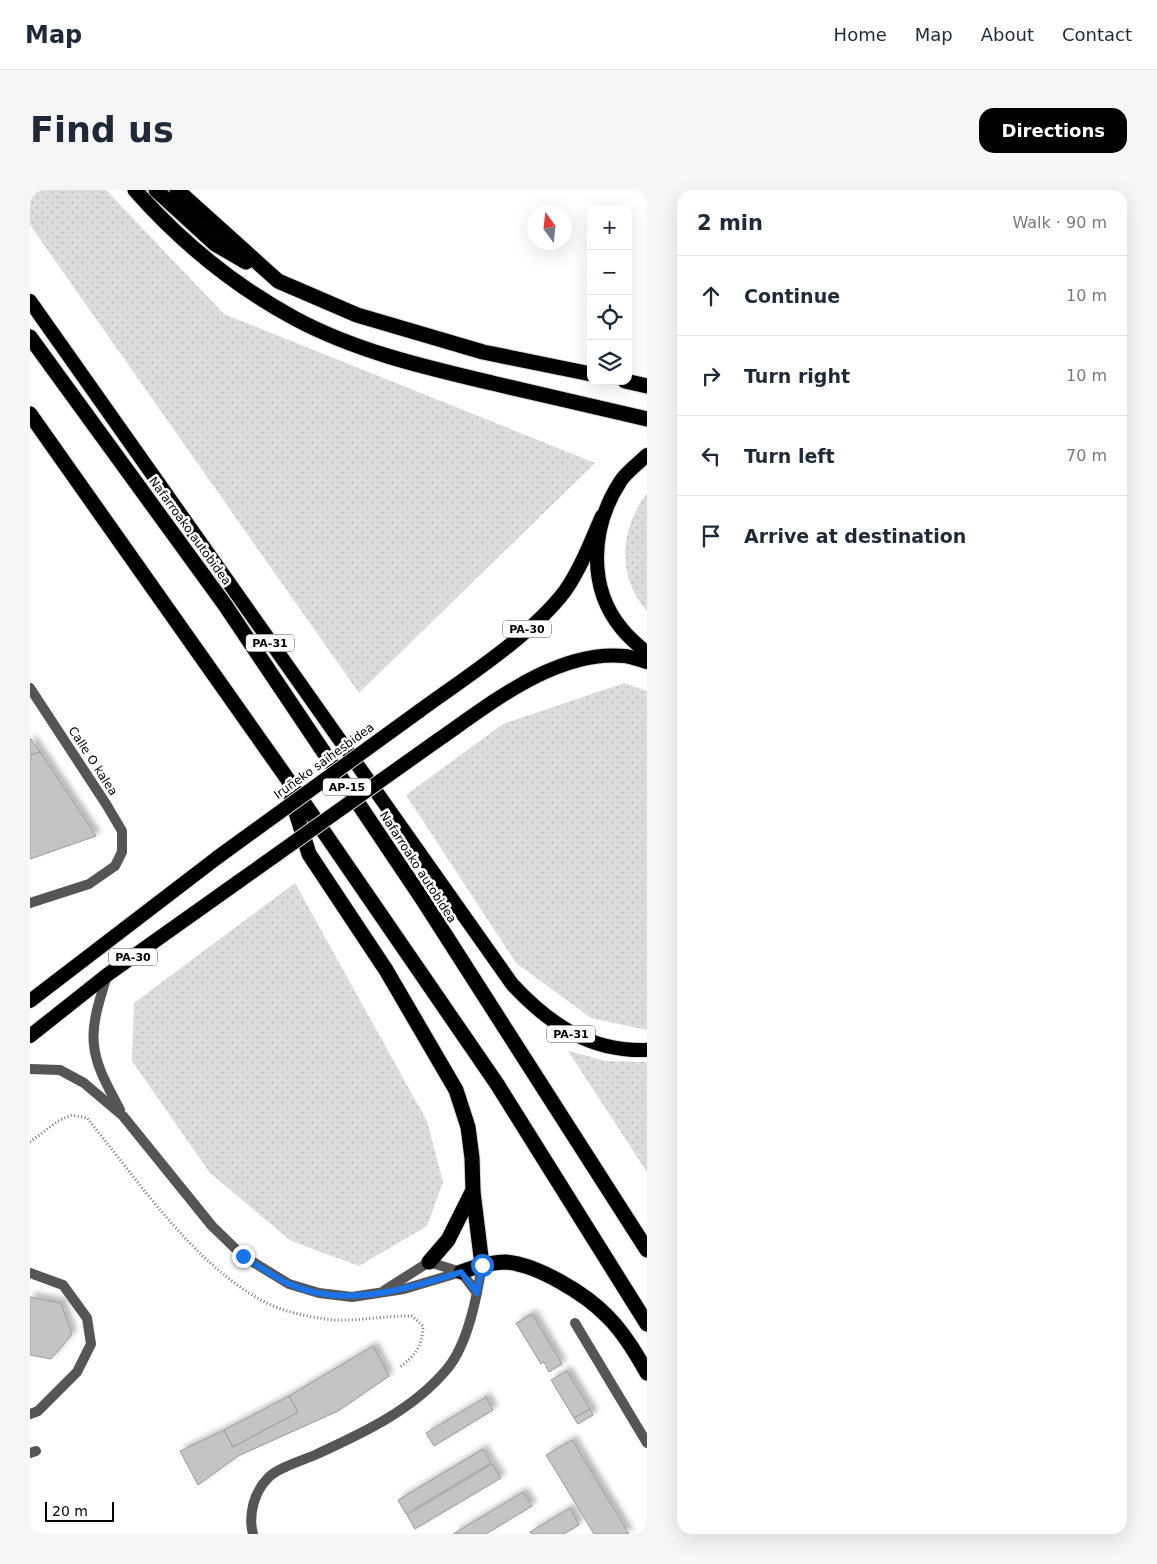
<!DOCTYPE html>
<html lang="en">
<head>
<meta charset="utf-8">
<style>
  body { margin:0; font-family:"DejaVu Sans",sans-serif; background:#f6f6f7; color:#1f2937 }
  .controls { position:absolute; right:15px; top:15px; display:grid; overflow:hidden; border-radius:10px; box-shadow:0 5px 20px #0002 }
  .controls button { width:45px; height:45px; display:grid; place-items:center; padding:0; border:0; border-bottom:1px solid #e0e1e3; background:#fff; color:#1f2937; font:25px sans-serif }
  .compass { position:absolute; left:497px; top:15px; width:45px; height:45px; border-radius:50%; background:#fff; box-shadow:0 5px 20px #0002; rotate:345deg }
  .scale { position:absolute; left:15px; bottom:12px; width:69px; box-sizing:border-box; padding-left:5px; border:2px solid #000; border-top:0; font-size:14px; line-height:18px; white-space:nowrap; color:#000; -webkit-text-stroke:4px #fff; paint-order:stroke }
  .stop { position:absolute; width:15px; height:15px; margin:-11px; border:4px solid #1a73e8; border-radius:50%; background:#fff }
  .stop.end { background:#1a73e8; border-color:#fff; box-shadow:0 1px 5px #0008 }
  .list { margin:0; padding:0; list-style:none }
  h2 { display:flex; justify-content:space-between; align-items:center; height:65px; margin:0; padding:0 20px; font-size:21px }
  h2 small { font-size:16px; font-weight:400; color:#747a83 }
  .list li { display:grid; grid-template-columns:32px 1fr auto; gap:15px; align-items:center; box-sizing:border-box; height:80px; padding:0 20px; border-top:1px solid #e0e1e3 }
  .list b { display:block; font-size:19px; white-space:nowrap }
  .list em { font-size:16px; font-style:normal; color:#747a83 }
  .icon { flex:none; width:28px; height:28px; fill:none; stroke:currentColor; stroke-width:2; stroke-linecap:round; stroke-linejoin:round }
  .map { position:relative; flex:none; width:617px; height:1344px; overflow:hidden; border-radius:15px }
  header { display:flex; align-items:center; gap:30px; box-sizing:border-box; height:70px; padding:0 25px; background:#fff; border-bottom:1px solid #e0e1e3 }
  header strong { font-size:24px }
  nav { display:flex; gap:28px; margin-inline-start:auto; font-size:18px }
  .intro { display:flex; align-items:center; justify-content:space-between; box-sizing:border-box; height:120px; padding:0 30px }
  h1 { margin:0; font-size:35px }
  .button { padding:12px 22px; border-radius:15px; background:#000; color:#fff; font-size:18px; font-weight:700 }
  main { display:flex; gap:30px; padding:0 30px }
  aside { flex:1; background:#fff; border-radius:15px; box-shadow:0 5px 20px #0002 }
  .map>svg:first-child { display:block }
</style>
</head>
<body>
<header>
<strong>Map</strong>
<nav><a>Home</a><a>Map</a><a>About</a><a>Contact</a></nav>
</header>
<div class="intro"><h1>Find us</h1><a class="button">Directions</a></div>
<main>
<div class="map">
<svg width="617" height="1344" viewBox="0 0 617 1344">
  <defs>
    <pattern id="green-dots" width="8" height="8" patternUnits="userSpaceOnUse" patternTransform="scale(1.25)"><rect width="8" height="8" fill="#dcdcdc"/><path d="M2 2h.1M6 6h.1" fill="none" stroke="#bbb" stroke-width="1.8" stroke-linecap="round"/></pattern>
    <filter id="shadow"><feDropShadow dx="4.5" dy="-4.5" stdDeviation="2.5" flood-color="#0004"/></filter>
  </defs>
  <rect width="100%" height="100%" fill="#fff"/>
  <g fill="url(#green-dots)">
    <polygon points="0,0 76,0 194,124 565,273 329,503 0,35"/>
    <path d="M617,303V421C586,386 590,339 617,303Z"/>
    <polygon points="594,493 617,501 617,840 561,828 486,773 376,605 473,534"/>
    <polygon points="265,693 397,931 413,992 397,1036 329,1076 261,1051 180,983 102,871 104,813"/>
    <polygon points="538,861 576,871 617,872 617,982"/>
  </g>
  <g fill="#c4c4c4" stroke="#999" filter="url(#shadow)">
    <polygon points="0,548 10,562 0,565"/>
    <polygon points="10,562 66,646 0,669 0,565"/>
    <polygon points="0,1107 31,1113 42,1144 21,1169 0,1165"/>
    <polygon points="502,1124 532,1174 519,1182 514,1172 511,1174 486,1133"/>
    <polygon points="343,1156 359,1186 308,1221 208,1266 168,1295 150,1261 194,1240 203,1257 268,1222 259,1206"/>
    <polygon points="537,1181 560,1219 544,1228 521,1190"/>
    <polygon points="259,1206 268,1222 203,1257 194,1240"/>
    <polygon points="456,1207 463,1220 404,1256 396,1243"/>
    <polygon points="560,1219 563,1225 548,1234 544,1228"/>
    <polygon points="542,1250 599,1344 564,1344 516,1265"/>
    <polygon points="453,1259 461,1273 376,1324 368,1310"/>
    <polygon points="462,1274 471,1288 385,1339 377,1325"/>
    <polygon points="493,1302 502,1316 456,1344 423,1344"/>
    <polygon points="540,1318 549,1335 534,1344 502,1344 500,1342"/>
  </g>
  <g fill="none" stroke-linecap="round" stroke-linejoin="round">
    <g stroke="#dbdbdb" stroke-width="16">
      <g id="trunk">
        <path d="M0,111L482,794C519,834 560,862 617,860"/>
        <path d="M617,265C608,274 596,282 590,292C561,337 557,397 592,439C599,448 609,456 617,463"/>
        <path d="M388,522C433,489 501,446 535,401C551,378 561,351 572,326"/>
        <path d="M408,550C460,514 527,459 595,466C602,467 610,470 617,472"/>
        <polyline points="0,811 188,667"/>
        <polyline points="0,846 77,785 208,692"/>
      </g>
    </g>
    <g stroke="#dbdbdb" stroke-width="17">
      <g id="motorway">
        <path d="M105,0C151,52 203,95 264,128C325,161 394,177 462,193C514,205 565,217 617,229"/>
        <polyline points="126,0 185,54 216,72"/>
        <polyline points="147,0 248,91 327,125 453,162 561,184"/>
        <polyline points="0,147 195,415 393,710 617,1060"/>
        <polyline points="595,191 617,196"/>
        <polyline points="0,224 254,584 467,894 617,1134"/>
        <polyline points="259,600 279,664 356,780 426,900 438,937 442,968 443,1000 418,1050 399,1072"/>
        <polyline points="443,1002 452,1075"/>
        <path d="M431,1082C445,1077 460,1072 475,1072C507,1074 556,1104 578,1127C594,1143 606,1163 617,1183"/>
      </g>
    </g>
    <path stroke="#777" stroke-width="3" stroke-dasharray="1 2.5" stroke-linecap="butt" d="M0,952L28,931L42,925L57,928C107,989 163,1074 233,1111C251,1121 274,1126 295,1129C323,1133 354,1125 382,1126L393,1136C392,1156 386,1165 370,1177"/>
    <g stroke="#555" stroke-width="10">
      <polyline points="431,1082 447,1103"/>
      <polyline points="0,1083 33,1095 57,1128 61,1154 47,1182 8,1221 0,1224"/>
      <polyline points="545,1133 617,1253"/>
      <path d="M223,1344C218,1325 224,1302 238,1288C245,1279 273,1270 285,1265C333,1243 383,1220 417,1179C438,1154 447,1106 452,1075"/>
    </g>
    <g stroke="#555" stroke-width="10">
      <polyline points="0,498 76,614 92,641 92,662 85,676 59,694 0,713"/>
      <polyline points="0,1263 6,1261"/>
    </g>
    <g stroke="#555" stroke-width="10">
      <path d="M77,785C71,807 61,832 64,855C66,878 80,900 90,920"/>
      <polyline points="0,879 30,880 54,893 93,926 182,1036 213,1066 259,1094 289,1103 322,1107 374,1099 431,1082"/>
      <polyline points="355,1100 399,1072 431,1082"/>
    </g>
    <use href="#trunk" stroke="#000" stroke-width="14"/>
    <use href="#motorway" stroke="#000" stroke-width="15"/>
    <g stroke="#dbdbdb" stroke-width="16" stroke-linecap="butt">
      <g id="trunk-bridge">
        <polyline points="188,667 388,522"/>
        <polyline points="208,692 408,550"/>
      </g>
    </g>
    <use href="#trunk-bridge" stroke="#000" stroke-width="14"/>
  </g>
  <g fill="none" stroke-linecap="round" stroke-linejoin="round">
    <path stroke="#1a73e8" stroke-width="6" d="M213,1066C228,1076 243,1086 259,1094C315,1119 376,1099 431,1082L447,1103L452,1075"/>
  </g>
  <g text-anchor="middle" stroke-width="5" stroke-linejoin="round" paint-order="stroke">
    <g fill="#fff" stroke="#4c4c4c" stroke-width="1">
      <rect x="473" y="430.5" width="48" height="17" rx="4"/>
      <rect x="216" y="444.5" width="48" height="17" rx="4"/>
      <rect x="293" y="588.5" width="48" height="17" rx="4"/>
      <rect x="79" y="758.5" width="48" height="17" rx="4"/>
      <rect x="517" y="835.5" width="48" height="17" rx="4"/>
    </g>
    <g font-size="11" font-weight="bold" fill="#000">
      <text x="497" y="443">PA-30</text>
      <text x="240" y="457">PA-31</text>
      <text x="317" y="601">AP-15</text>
      <text x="103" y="771">PA-30</text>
      <text x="541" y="848">PA-31</text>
    </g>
    <g font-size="12" fill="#000" stroke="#fff">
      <text transform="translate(160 341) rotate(54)" y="4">Nafarroako autobidea</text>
      <text transform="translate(63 571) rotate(57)" y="4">Calle O kalea</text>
      <text transform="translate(294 571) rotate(-36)" y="4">Iruñeko saihesbidea</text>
      <text transform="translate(388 677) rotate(57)" y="4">Nafarroako autobidea</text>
    </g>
  </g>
</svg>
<div class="controls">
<button>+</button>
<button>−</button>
<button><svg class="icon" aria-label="locate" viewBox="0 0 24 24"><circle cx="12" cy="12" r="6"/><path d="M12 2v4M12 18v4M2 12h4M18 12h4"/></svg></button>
<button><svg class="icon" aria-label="layers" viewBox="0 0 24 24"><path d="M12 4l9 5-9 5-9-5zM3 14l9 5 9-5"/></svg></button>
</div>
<svg class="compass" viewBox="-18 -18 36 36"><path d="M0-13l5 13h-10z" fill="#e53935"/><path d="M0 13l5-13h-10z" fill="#747a83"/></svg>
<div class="scale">20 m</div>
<div class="stop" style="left:452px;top:1075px"></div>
<div class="stop end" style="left:213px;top:1066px"></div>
</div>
<aside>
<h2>2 min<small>Walk · 90 m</small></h2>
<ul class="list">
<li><svg class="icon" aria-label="ahead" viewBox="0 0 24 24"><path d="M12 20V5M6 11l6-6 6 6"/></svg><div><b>Continue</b></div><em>10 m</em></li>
<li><svg class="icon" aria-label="right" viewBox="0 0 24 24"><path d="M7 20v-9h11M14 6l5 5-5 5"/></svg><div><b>Turn right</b></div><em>10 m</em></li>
<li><svg class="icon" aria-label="left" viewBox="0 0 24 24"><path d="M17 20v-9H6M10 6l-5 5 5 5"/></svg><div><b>Turn left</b></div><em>70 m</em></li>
<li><svg class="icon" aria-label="arrive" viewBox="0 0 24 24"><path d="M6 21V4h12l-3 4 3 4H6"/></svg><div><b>Arrive at destination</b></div></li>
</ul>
</aside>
</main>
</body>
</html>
